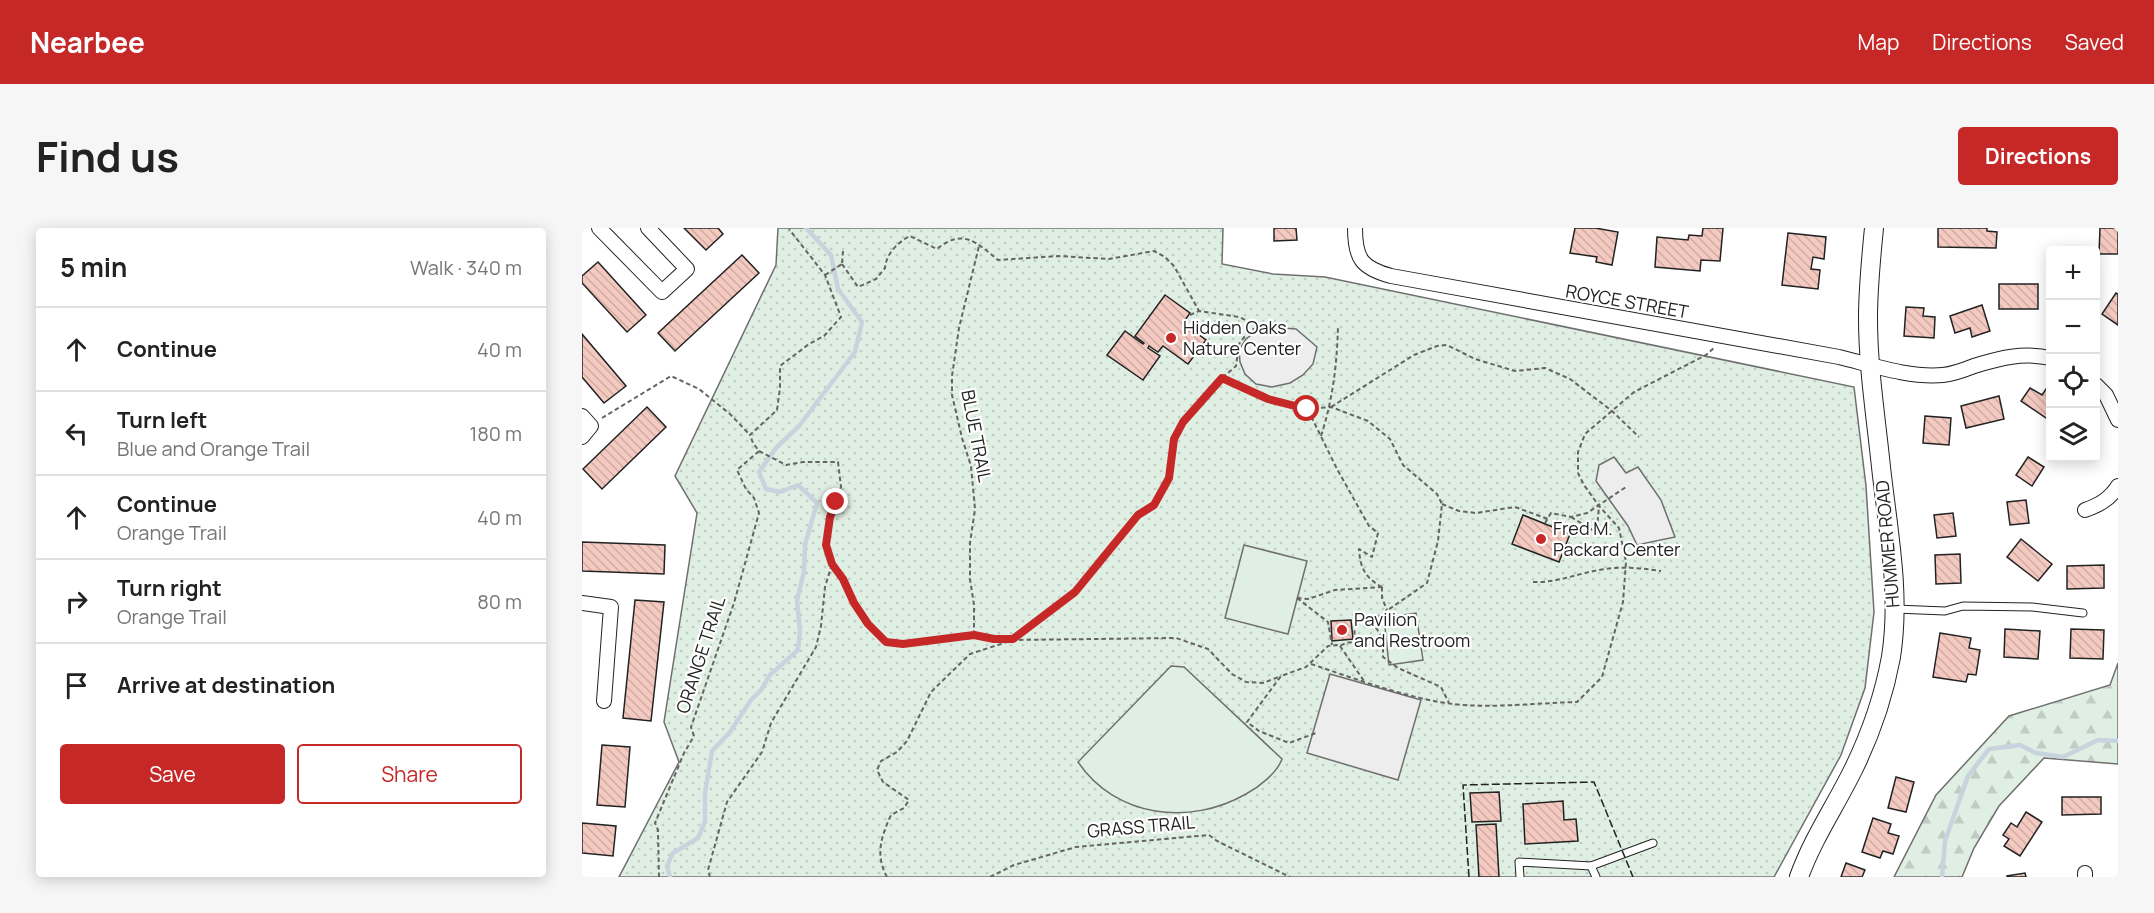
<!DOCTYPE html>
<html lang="en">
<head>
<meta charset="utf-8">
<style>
  body { margin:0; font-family:Manrope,sans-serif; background:#f6f6f6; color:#222 }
  .controls { position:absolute; right:18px; top:18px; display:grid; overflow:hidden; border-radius:6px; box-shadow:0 3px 15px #0003 }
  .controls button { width:54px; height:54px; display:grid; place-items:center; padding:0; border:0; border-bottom:2px solid #e0e0e0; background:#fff; color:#222; font:30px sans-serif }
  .stop { position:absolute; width:18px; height:18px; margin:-14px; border:4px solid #c62828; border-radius:50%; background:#fff }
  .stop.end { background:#c62828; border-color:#fff; box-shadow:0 2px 6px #0008 }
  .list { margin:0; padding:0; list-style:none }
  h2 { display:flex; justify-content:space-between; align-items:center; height:78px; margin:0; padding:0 24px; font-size:26px }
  h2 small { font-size:20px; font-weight:400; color:#767676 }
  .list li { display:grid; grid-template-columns:39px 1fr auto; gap:18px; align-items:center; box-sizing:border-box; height:84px; padding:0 24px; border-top:2px solid #e0e0e0 }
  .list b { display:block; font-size:22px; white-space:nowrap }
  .list p { margin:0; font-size:20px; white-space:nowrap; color:#767676 }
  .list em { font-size:20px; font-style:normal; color:#767676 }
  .actions { display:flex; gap:12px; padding:18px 24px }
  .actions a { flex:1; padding:14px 0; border:2px solid #c62828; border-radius:6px; text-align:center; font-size:21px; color:#c62828 }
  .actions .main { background:#c62828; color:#fff }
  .icon { flex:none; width:33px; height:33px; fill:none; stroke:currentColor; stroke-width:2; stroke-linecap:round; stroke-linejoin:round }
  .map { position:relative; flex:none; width:1536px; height:649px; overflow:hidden; border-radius:6px }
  header { display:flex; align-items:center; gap:36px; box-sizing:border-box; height:84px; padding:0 30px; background:#c62828; color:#fff }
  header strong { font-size:28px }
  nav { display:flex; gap:33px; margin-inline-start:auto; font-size:21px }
  .intro { display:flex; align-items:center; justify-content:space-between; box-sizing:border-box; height:144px; padding:0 36px }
  h1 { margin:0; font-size:42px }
  .button { padding:15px 27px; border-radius:6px; background:#c62828; color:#fff; font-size:21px; font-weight:700 }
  main { display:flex; gap:36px; padding:0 36px }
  aside { flex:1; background:#fff; border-radius:6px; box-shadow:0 3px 15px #0003 }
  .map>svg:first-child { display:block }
</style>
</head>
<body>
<header>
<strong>Nearbee</strong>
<nav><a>Map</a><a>Directions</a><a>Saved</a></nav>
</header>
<div class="intro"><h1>Find us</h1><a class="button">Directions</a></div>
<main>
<aside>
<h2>5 min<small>Walk · 340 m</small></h2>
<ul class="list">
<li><svg class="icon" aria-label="ahead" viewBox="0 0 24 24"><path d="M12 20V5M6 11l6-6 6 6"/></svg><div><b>Continue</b></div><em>40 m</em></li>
<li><svg class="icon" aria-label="left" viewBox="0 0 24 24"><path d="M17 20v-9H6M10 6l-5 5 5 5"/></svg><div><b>Turn left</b><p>Blue and Orange Trail</p></div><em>180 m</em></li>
<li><svg class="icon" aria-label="ahead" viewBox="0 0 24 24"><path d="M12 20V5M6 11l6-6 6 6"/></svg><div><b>Continue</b><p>Orange Trail</p></div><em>40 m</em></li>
<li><svg class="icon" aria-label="right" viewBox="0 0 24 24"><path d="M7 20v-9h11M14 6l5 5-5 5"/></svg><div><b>Turn right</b><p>Orange Trail</p></div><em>80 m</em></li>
<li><svg class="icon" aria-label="arrive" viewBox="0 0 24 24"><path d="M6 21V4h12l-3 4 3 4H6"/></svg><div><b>Arrive at destination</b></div></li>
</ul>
<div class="actions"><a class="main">Save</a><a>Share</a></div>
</aside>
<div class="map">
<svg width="1536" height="649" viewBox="0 0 1536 649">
  <defs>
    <pattern id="grass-dots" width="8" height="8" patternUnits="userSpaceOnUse" patternTransform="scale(1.5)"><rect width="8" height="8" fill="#e0efe3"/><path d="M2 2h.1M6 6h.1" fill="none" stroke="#c0cdc2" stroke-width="1.8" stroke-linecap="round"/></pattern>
    <pattern id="forest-firs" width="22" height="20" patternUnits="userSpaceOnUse" patternTransform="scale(1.5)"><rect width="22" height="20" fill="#e0efe3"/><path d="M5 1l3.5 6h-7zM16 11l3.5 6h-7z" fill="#c0cdc2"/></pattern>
    <pattern id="building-back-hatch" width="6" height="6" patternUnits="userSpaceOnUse" patternTransform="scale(1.5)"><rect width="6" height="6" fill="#f3c9c0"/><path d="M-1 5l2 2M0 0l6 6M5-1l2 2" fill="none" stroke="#d0aca5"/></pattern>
  </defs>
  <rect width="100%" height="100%" fill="#fff"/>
  <polygon fill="url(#grass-dots)" stroke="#6f6f6f" stroke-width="1.5" points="196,0 641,0 640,36 691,46 743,49 1272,159 1284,258 1292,384 1283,460 1259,527 1192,649 37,649 97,534 82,494 115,285 93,248 194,37"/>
  <polygon fill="url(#forest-firs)" stroke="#6f6f6f" stroke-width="1.5" points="1536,435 1536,536 1462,530 1417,578 1392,620 1380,649 1312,649 1354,567 1427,488 1528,457"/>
  <g fill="#e0efe3" stroke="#6f6f6f" stroke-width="1.5">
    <polygon points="662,317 725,333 706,406 643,390"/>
    <polygon points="834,385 841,432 807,437 802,390"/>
    <path d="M589,438L602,439L700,531C695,545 677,559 664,566C608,598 534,590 496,534Z"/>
  </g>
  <g fill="#ededed" stroke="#6f6f6f" stroke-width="1.5">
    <polygon points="701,100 714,101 735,119 731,136 721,147 708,155 690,159 674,156 663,146 658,134 657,122 664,111 672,105"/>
    <polygon points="1032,229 1044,245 1056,239 1079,272 1093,309 1055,317 1046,298 1014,253 1017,237"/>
    <polygon points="748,446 839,472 816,552 725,525"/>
  </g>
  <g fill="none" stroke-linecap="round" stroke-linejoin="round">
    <g stroke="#c7d3dd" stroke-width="4.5">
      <polyline points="88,649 85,638 91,625 116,610 123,594 123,565 130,523 148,504 169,472 179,462 188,447 216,422 218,403 215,372 222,344 223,317 235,275 216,257 198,264 184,261 177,244 194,220 217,198 273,124 280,94 256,61 249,27 224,0"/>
      <polyline points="1360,649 1363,613 1386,548 1407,521 1438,517 1454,525 1481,529 1516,512 1536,513"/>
    </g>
  </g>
  <g fill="url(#building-back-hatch)" stroke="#222" stroke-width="1.5">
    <polygon points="102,0 136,0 141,6 124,22"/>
    <polygon points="692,0 714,0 715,12 692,13"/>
    <polygon points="993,0 1013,0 1036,4 1030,37 1014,34 1015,29 988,25"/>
    <polygon points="1121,0 1141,0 1138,33 1119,32 1118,43 1073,39 1075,9 1106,12 1107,7 1120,8"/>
    <polygon points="1356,0 1405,0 1405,3 1415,4 1414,20 1356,19"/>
    <polygon points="1518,0 1536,0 1536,26 1517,26"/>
    <polygon points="1206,5 1244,9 1242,31 1231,29 1229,41 1238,42 1236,61 1200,57"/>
    <polygon points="160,27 177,45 93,123 76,105"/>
    <polygon points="16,34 64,87 45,104 0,55 0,48"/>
    <rect x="1417" y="56" width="39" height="25"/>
    <polygon points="1534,65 1536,66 1536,97 1520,86"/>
    <polygon points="583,67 608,85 601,95 624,112 606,136 581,118 576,124 567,118 566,120 578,128 561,152 525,127 543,103 561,116 562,115 553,108"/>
    <polygon points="1400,77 1408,103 1390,109 1388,100 1373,105 1368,88"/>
    <polygon points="1324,79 1342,80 1341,88 1353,89 1352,110 1322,108"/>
    <polygon points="0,106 44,158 22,175 0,149"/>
    <polygon points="1448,160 1460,167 1464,161 1468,164 1467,192 1439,173"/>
    <polygon points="1417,168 1422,191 1384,200 1379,178"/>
    <polygon points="65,179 84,199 20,261 1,241"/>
    <polygon points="1343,188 1369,190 1367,217 1341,215"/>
    <polygon points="1446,229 1462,239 1450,258 1434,247"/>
    <polygon points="1444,272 1447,295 1428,297 1425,274"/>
    <polygon points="1371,285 1374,308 1355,310 1352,287"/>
    <polygon points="941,287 988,306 977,334 930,316"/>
    <polygon points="1439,311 1470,336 1456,353 1425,329"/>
    <polygon points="0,314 83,317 82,346 0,343"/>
    <polygon points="1378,326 1379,355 1354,356 1353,327"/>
    <polygon points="1522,337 1522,360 1485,361 1485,338"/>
    <polygon points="53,372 82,374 69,493 41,490"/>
    <polygon points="769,392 771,411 750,413 749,393"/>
    <polygon points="1423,401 1458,403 1456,431 1422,429"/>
    <polygon points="1489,401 1522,402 1521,431 1488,430"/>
    <polygon points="1358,405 1389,410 1387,420 1398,422 1394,447 1386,446 1384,454 1351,449"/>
    <polygon points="20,517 48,519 43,579 15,577"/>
    <polygon points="1314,549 1332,554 1324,584 1306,580"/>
    <polygon points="917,564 919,593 890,594 888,565"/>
    <polygon points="1480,569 1519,569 1519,586 1480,587"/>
    <polygon points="981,573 982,592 994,591 996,613 943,616 941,576"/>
    <polygon points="1444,584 1460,594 1438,628 1422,618 1427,611 1421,607 1429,595 1435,599"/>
    <polygon points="1291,590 1309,596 1306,605 1317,608 1311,626 1301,623 1298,630 1280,624"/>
    <polygon points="0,595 34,598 31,628 0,625"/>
    <polygon points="914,596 917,649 897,649 894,597"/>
    <polygon points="1264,635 1283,642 1280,649 1259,649"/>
    <polygon points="1443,645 1444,649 1425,649 1425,648"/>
  </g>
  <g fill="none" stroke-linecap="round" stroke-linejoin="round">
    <g stroke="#222" stroke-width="9">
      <g id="lane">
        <polyline points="1313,381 1363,383 1381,378 1450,379 1501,385"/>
        <polyline points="1009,638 1014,649"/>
        <polyline points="938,649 937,634 1009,638 1071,615"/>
      </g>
    </g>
    <g stroke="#222" stroke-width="16">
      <g id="street">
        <polyline points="17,0 80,64 105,41 66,0"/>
        <path d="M773,0C773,30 779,40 809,48L1257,129C1290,137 1327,150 1361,147C1372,146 1382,142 1392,138C1418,130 1441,124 1468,130"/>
        <polyline points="1514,157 1524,167 1536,192"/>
        <polyline points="0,188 9,198 0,209"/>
        <path d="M1503,282C1517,277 1528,271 1536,258"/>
        <polyline points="0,375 29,379 22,473"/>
        <polyline points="1503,649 1503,645"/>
      </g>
    </g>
    <g stroke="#222" stroke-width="20">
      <path id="secondary" d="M1217,649C1231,610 1254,577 1272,540C1289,505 1302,467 1309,429C1319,365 1306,303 1299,239C1294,190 1286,140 1286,90C1286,60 1289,30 1292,0"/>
    </g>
    <g stroke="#646464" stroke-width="2" stroke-dasharray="4.5 3" stroke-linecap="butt">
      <polyline points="260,35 261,23"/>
      <path d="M260,36L276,59L294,51L303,40C304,26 316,14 328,8L355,21C381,0 394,14 416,32L476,28L527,31L572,23L583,29L592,38L617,83"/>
      <polyline points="243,47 260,36"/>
      <polyline points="608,87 617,83 657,89 672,96 680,107"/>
      <polyline points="640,150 686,171 725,181 749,179 786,193 808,211 821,237 855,266 860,276 856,313 845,355 790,393 772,393 773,414 764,415 758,418 755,417 746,418 724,439 699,448 665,494 677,503 707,515 734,505"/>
      <polyline points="749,179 832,127 855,118 865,117 893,131 933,143 963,140 988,151 1030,183 1057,209"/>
      <path d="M726,182L755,241L787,298L796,305L790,329L777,321C778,339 783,350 800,359"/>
      <polyline points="20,190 89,148 117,161 148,186 168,207"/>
      <path d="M739,208C751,171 755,136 756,98"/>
      <polyline points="177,223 204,237 221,234 256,234 259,259 248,289 244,317 250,336 261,351 272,375 286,396 304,414 321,416 392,407 412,411 431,412 493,364 556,287 572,277 587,250 592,211 601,194 640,150 654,138 657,116 666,104 674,100"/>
      <polyline points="860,276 877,283 894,285 933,279 966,291"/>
      <polyline points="989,289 1012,303 1015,300 1017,278"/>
      <polyline points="963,295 969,285 989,289 1005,285 1044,259"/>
      <path d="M951,354C974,355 994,346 1017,342C1039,338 1058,340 1079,343"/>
      <polyline points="800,359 800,370 805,382"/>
      <polyline points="715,370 726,371 753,362 800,359"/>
      <polyline points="715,370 746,394 750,417"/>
      <polyline points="790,393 801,411 801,429 816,440 859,459 867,475"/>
      <polyline points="392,407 392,377 388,351 388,315 393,281 389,238 380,210 370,167 370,148 377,100 397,18"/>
      <polyline points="758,418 782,453"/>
      <path d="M729,436C771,450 814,466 857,474C902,482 949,475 995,474L1020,449L1041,374L1044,334L1037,300L1017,278L1002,257L996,245V224L1003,206L1052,164L1124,127L1132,120"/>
      <polyline points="77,649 76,602 73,595 102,525 112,508 109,499 152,375 177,285 172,270 164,261 155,242 177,223 171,215 168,207 195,182 198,160 198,138 227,116 242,108 259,89 243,47 207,1"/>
      <polyline points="128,649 126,642 145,574 180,524 189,495 234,419 239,398 243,359 250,336"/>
      <path d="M305,649C293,627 299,609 309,587L322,580L327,572L301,554L295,542L299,533L315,524L325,513L349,464L388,426L431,412L594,410L626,421L650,446L664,454L681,455L699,448"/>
      <polyline points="408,649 432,637 494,619 627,607 635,613 708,649"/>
    </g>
    <use href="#lane" stroke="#fff" stroke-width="7"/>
    <use href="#street" stroke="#fff" stroke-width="14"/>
    <use href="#secondary" stroke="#fff" stroke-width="18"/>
    <polyline stroke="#222" stroke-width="1.5" stroke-dasharray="8 3" stroke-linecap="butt" points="887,649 881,557 1012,554 1051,649"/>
  </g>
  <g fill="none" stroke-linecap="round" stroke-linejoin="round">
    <polyline stroke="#c62828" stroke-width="8" points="254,274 248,289 244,317 250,336 261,351 272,375 286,396 304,414 321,416 392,407 412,411 431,411 493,364 556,287 572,277 587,250 592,211 601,194 640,150 686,171 725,181"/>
  </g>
  <g fill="#c62828" stroke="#fff" stroke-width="2">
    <circle cx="589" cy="110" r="6"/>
    <circle cx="959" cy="311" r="6"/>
    <circle cx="760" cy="402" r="6"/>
  </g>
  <g text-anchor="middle" stroke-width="4.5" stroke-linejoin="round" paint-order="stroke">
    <g font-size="18" fill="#222" stroke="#fff">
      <text transform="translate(1045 74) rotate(10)" y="6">ROYCE STREET</text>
      <text transform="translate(394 208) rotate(79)" y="6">BLUE TRAIL</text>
      <text transform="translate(1306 316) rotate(-95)" y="6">HUMMER ROAD</text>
      <text transform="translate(119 427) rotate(-72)" y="6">ORANGE TRAIL</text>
      <text transform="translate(559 599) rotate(-5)" y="6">GRASS TRAIL</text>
    </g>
    <g font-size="18" fill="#222" stroke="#fff" text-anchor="start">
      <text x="601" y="106">Hidden Oaks<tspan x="601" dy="21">Nature Center</tspan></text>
      <text x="971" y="307">Fred M.<tspan x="971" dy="21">Packard Center</tspan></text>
      <text x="772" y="398">Pavilion<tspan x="772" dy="21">and Restroom</tspan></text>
    </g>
  </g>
</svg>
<div class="controls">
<button>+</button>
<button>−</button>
<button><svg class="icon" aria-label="locate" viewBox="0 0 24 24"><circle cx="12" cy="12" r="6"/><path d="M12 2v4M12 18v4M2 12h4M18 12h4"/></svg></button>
<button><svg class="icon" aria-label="layers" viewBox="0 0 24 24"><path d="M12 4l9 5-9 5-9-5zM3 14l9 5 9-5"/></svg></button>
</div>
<div class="stop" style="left:725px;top:181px"></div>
<div class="stop end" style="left:254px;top:274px"></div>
</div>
</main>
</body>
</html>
